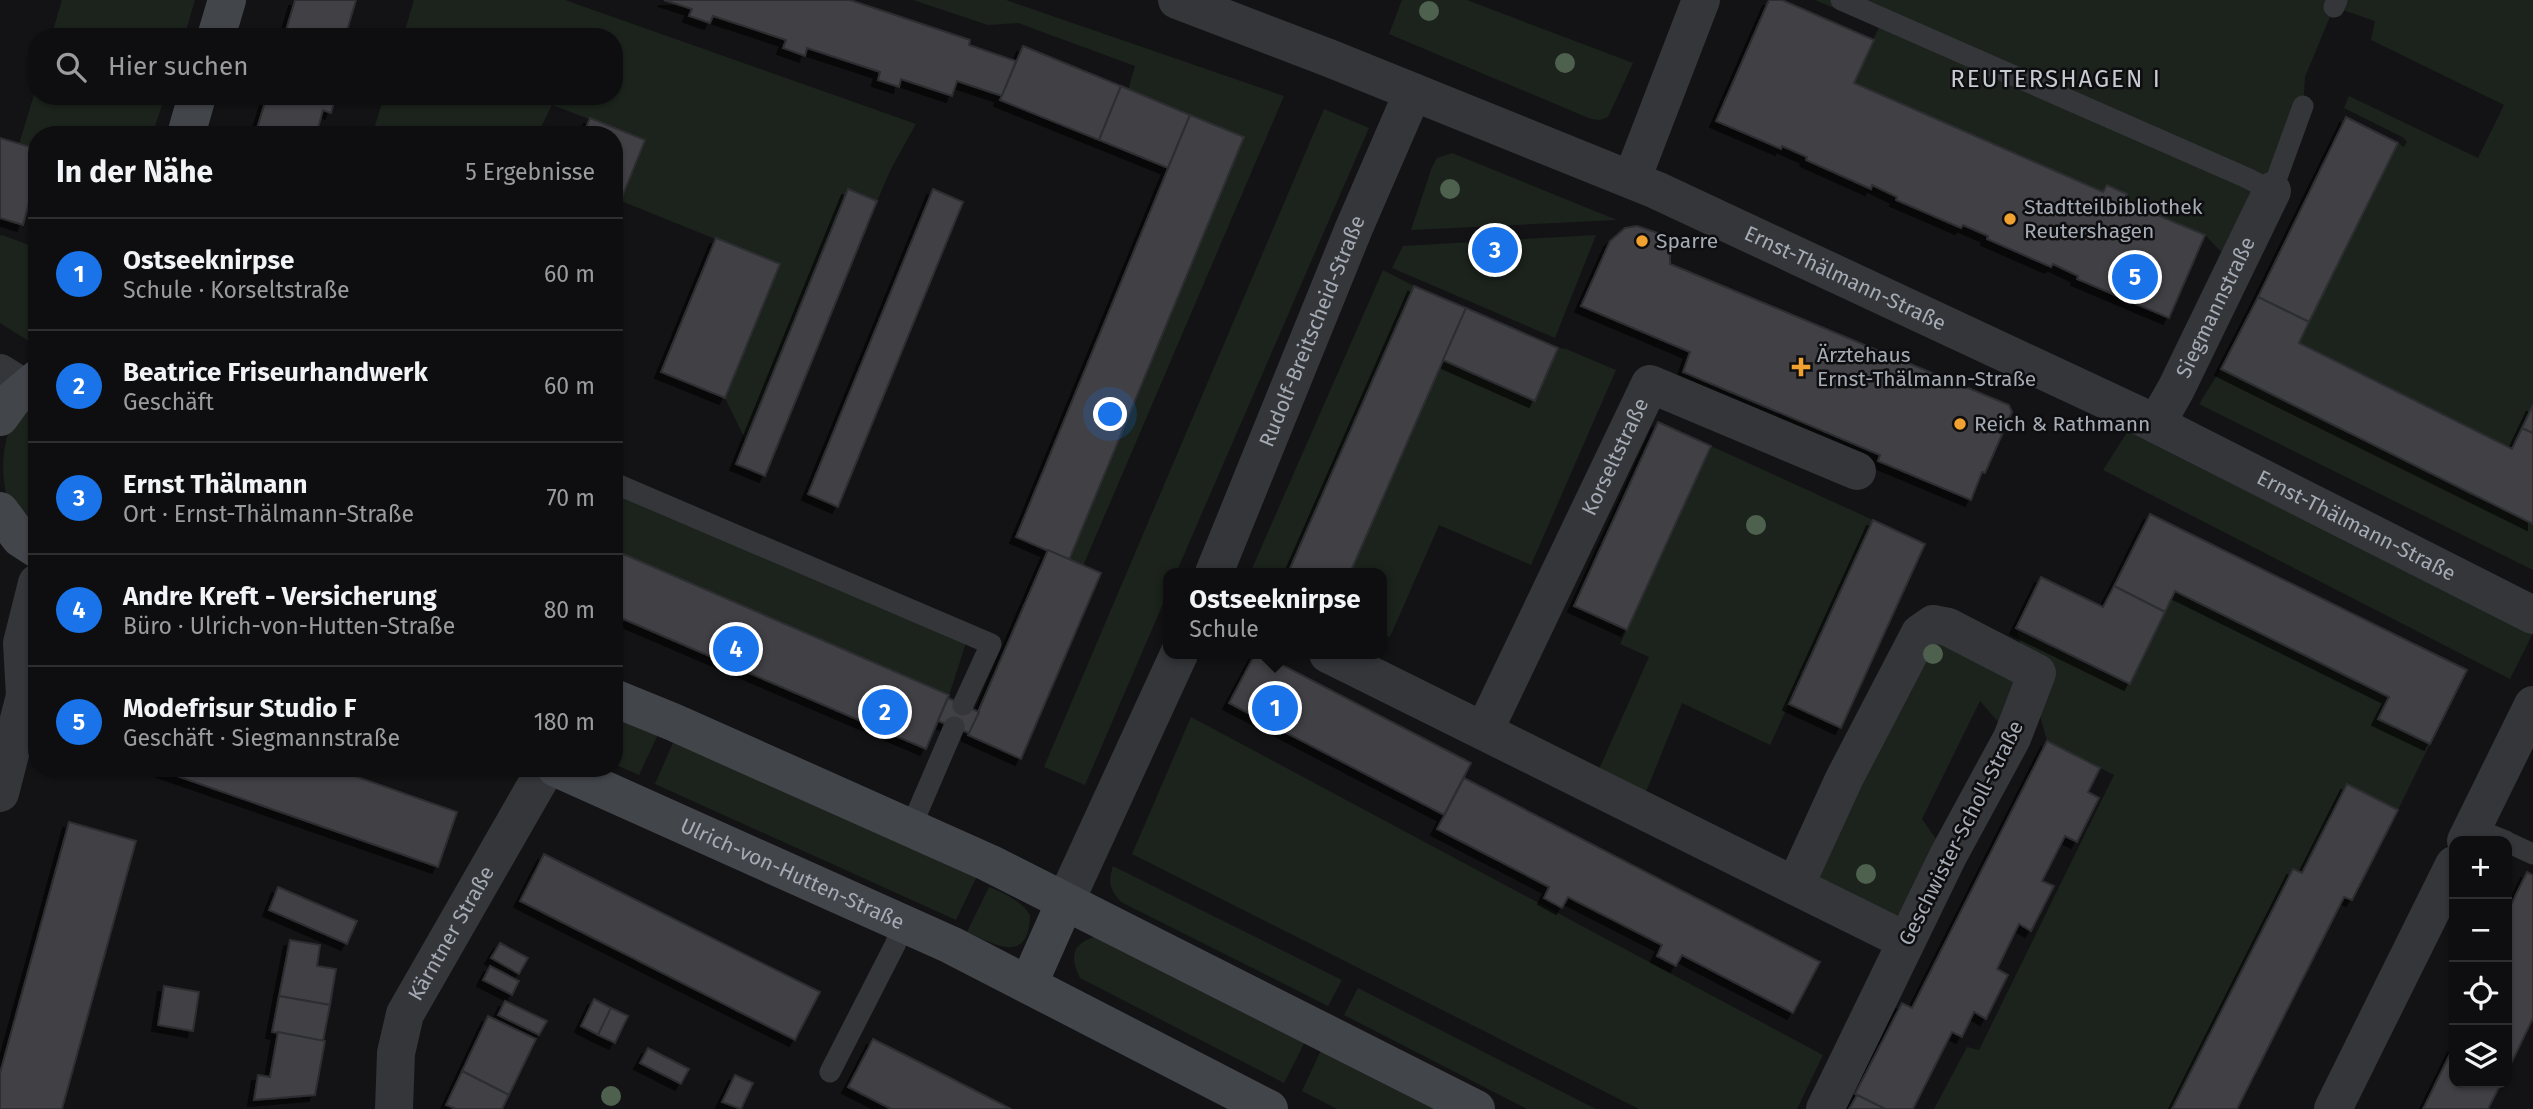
<!DOCTYPE html>
<html lang="de">
<head>
<meta charset="utf-8">
<style>
  body { margin:0; font-family:"Fira Sans",sans-serif; background:#1c1c1e; color:#f1f3f6 }
  .controls { position:absolute; right:21px; bottom:21px; display:grid; overflow:hidden; border-radius:14px; box-shadow:0 2px 5px #0004 }
  .controls button { width:63px; height:63px; display:grid; place-items:center; padding:0; border:0; border-bottom:2px solid #2e2e30; background:#0e0e10; color:#f1f3f6; font:35px sans-serif }
  .you { position:absolute; left:1111px; top:415px; width:24px; height:24px; margin:-18px; border:5px solid #fff; border-radius:50%; background:#1a73e8; box-shadow:0 0 0 10px #1a73e833 }
  .badge { display:grid; place-items:center; width:46px; height:46px; border-radius:50%; background:#1a73e8; color:#fff; font-size:23px; font-weight:700 }
  .pin { position:absolute; translate:-50% -50%; border:4px solid #fff; box-shadow:0 2px 7px #0006 }
  .popup { position:absolute; left:1163px; top:568px; width:224px; height:91px; box-sizing:border-box; display:grid; place-content:center; border-radius:14px; background:#0e0e10; filter:drop-shadow(0 2px 5px #0005); font-size:23px; white-space:nowrap; color:#9b9c9f }
  .popup b { font-size:26px; color:#f1f3f6 }
  .popup::after { content:''; position:absolute; left:50%; top:100%; margin-left:-14px; border:14px solid transparent; border-top-color:#0e0e10 }
  .list { margin:0; padding:0; list-style:none }
  h2 { display:flex; justify-content:space-between; align-items:center; height:91px; margin:0; padding:0 28px; font-size:30px }
  h2 small { font-size:23px; font-weight:400; color:#9b9c9f }
  .list li { display:grid; grid-template-columns:46px 1fr auto; gap:21px; align-items:center; box-sizing:border-box; height:112px; padding:0 28px; border-top:2px solid #2e2e30 }
  .list b { display:block; font-size:26px; white-space:nowrap }
  .list p { margin:0; font-size:23px; white-space:nowrap; color:#9b9c9f }
  .list em { font-size:23px; font-style:normal; color:#9b9c9f }
  .icon { flex:none; width:38px; height:38px; fill:none; stroke:currentColor; stroke-width:2; stroke-linecap:round; stroke-linejoin:round }
  .map { position:relative; flex:none; width:2533px; height:1109px; overflow:hidden }
  .search { position:absolute; background:#0e0e10; box-shadow:0 2px 5px #0004; left:28px; top:28px; width:595px; height:77px; display:flex; align-items:center; gap:18px; box-sizing:border-box; padding:0 24px; border-radius:28px; color:#9b9c9f; font-size:26px }
  .panel { position:absolute; background:#0e0e10; box-shadow:0 2px 5px #0004; left:28px; top:126px; width:595px; height:651px; border-radius:28px }
  .map>svg:first-child { display:block }
</style>
</head>
<body>
<div class="map">
<svg width="2533" height="1109" viewBox="0 0 2533 1109">
  <defs>
    <filter id="shadow"><feDropShadow dx="-6" dy="6" stdDeviation="0" flood-color="#0009"/></filter>
  </defs>
  <rect width="100%" height="100%" fill="#131315"/>
  <g fill="#1b231c">
    <polygon points="62,0 195,0 184,37 51,37"/>
    <polygon points="414,0 565,0 916,124 891,169 877,201 849,189 746,441 725,398 780,265 621,201 645,140 552,105 537,135 342,135 344,130 373,132 384,96 614,96 614,37 403,37"/>
    <polygon points="913,0 1006,0 1284,96 1083,566 1069,560 1243,137 1128,90 1135,66 1018,23 988,25"/>
    <polygon points="1402,0 1467,0 1633,63 1608,117 1600,120 1591,119 1389,34"/>
    <polygon points="1815,0 2533,0 2533,405 2512,449 2299,343 2398,143 2404,147 2407,142 2404,138 2344,108 2349,96 2478,158 2504,105 2371,40 2375,21 2334,7 2305,77 2303,106 2235,266 2205,235 2124,201 2126,194 2107,185 2103,192 1854,83 1879,27"/>
    <polygon points="37,85 37,96 165,96 152,135 37,135 37,149 19,144"/>
    <polygon points="1324,109 1369,128 1176,573 1168,573 1168,592 1085,785 1044,767"/>
    <polygon points="1452,153 1617,220 1411,230 1432,167 1437,158"/>
    <polygon points="2,235 37,248 37,339 27,340 0,323 0,236"/>
    <polygon points="1596,235 1555,338 1392,268 1403,246"/>
    <polygon points="1383,270 1414,286 1288,573 1250,573"/>
    <polygon points="1558,348 1566,349 1616,370 1531,565 1439,525 1390,637 1382,634 1382,573 1350,573 1443,360 1535,400"/>
    <polygon points="2221,369 2533,524 2533,570 2199,404"/>
    <path d="M37,398V537C29,530 19,523 13,514C0,487 0,447 13,421C19,412 29,405 37,398Z"/>
    <polygon points="2138,415 2533,633 2510,679 2103,470"/>
    <polygon points="1711,446 1873,520 1770,745 1682,703 1639,809 1592,785 1649,657 1620,644"/>
    <polygon points="614,483 969,634 949,695 614,551"/>
    <polygon points="2175,591 2389,697 2379,719 2430,744 2398,810 2346,785 2302,873 2293,869 2172,1109 1934,1109 1967,1047 1979,1050 2114,775 2047,741 2032,687 2012,738 1980,701 1922,819 1948,856 1906,941 1795,886 1920,633 2027,667 2016,628 2129,684"/>
    <polygon points="614,714 660,730 639,775 614,764"/>
    <polygon points="1191,717 1823,1055 1797,1109 1639,1109 1132,854"/>
    <polygon points="675,738 978,874 956,920 655,784"/>
    <path d="M1113,866L1342,980L1328,1006L1121,902C1109,889 1108,882 1113,866Z"/>
    <path d="M989,887C1006,894 1020,900 1030,915C1029,965 995,945 967,932Z"/>
    <path d="M1099,936L1307,1038L1284,1083L1080,978C1069,956 1072,942 1099,936Z"/>
    <polygon points="1358,988 1596,1109 1527,1109 1344,1015"/>
    <polygon points="1324,1044 1450,1109 1337,1109 1302,1091"/>
  </g>
  <g fill="#3f4145" stroke="#2d2e31" stroke-width="2" filter="url(#shadow)">
    <polygon points="295,0 356,0 345,37 284,37"/>
    <polygon points="664,0 850,0 970,40 969,45 1016,61 1002,96 957,81 952,96 901,79 899,87 878,80 880,72 807,48 805,56 783,48 786,40 713,16 710,23 689,16 692,9"/>
    <polygon points="1769,0 1782,0 1874,40 1854,83 2103,192 2107,185 2127,194 2124,201 2205,235 2169,318 2077,279 2078,276 2053,264 2051,267 1987,239 1988,236 1963,225 1961,228 1896,200 1897,197 1872,185 1871,189 1806,160 1807,157 1782,146 1781,149 1716,121"/>
    <polygon points="1023,46 1121,86 1099,140 1000,100"/>
    <polygon points="1121,86 1190,115 1168,168 1099,140"/>
    <polygon points="267,96 336,96 331,113 323,110 316,135 255,135"/>
    <polygon points="1190,115 1244,137 1069,560 1016,537"/>
    <polygon points="2346,117 2398,143 2309,322 2258,297"/>
    <polygon points="590,118 645,140 614,217 614,135 583,135"/>
    <polygon points="0,138 37,149 37,197 31,195 23,225 0,218"/>
    <polygon points="848,189 877,201 765,476 736,464"/>
    <polygon points="933,189 963,202 838,507 808,494"/>
    <polygon points="1637,226 1661,234 1670,251 1670,264 2009,405 2012,412 1985,473 1982,472 1971,500 1878,461 1880,455 1683,372 1690,352 1581,306 1610,241 1625,228"/>
    <polygon points="716,238 780,264 725,398 661,372"/>
    <polygon points="1414,286 1466,308 1350,573 1288,573"/>
    <polygon points="2258,297 2309,322 2299,343 2512,449 2522,428 2533,433 2533,524 2221,369"/>
    <polygon points="1466,308 1558,348 1535,401 1443,360"/>
    <polygon points="2533,405 2533,433 2522,428"/>
    <polygon points="1658,422 1711,446 1627,630 1574,606"/>
    <polygon points="2150,514 2467,670 2430,744 2378,719 2389,697 2175,591 2165,612 2114,586"/>
    <polygon points="1873,520 1925,544 1841,728 1789,704"/>
    <polygon points="614,550 949,695 926,749 614,615"/>
    <polygon points="1048,550 1101,573 1021,759 968,735"/>
    <polygon points="2041,577 2103,607 2114,586 2165,612 2130,684 2016,628"/>
    <polygon points="1255,654 1261,654 1471,763 1444,815 1229,703"/>
    <polygon points="948,698 979,712 969,733 938,721"/>
    <polygon points="2047,741 2100,768 2088,792 2099,798 2077,842 2065,836 2042,881 2054,886 2031,931 2019,924 1997,969 2008,975 1986,1019 1974,1012 1962,1037 1952,1032 1913,1109 1885,1109 1855,1094 1902,1003 1912,1008"/>
    <polygon points="154,768 332,768 457,812 438,867"/>
    <polygon points="1464,778 1820,962 1793,1013 1682,955 1676,966 1657,956 1662,945 1568,897 1562,908 1544,898 1549,887 1437,829"/>
    <polygon points="2347,784 2398,810 2352,900 2344,897 2237,1109 2172,1109 2293,869 2302,873"/>
    <polygon points="69,822 136,841 62,1109 0,1109 0,1073"/>
    <polygon points="544,854 820,992 795,1040 520,901"/>
    <polygon points="2527,872 2533,875 2533,1018 2507,1072 2507,913"/>
    <polygon points="278,887 357,921 347,944 269,910"/>
    <polygon points="290,940 320,945 317,966 336,969 330,1005 279,996"/>
    <polygon points="500,943 528,958 519,974 491,958"/>
    <polygon points="490,966 519,981 512,995 483,980"/>
    <polygon points="164,986 199,992 193,1031 158,1025"/>
    <polygon points="279,996 330,1005 323,1041 272,1032"/>
    <polygon points="594,999 611,1008 598,1035 581,1026"/>
    <polygon points="505,1001 547,1021 539,1035 498,1015"/>
    <polygon points="611,1008 628,1016 615,1043 598,1035"/>
    <polygon points="488,1016 536,1039 509,1095 462,1071"/>
    <polygon points="278,1032 325,1041 315,1095 254,1100 258,1075 270,1077"/>
    <polygon points="873,1039 915,1060 1011,1109 891,1109 848,1087"/>
    <polygon points="2454,1046 2454,1083 2501,1083 2488,1109 2423,1109"/>
    <polygon points="648,1048 689,1069 681,1084 640,1063"/>
    <polygon points="462,1071 509,1095 502,1109 456,1109 446,1105"/>
    <polygon points="735,1075 753,1083 741,1109 722,1102"/>
    <polygon points="1857,1095 1885,1109 1849,1109"/>
  </g>
  <g fill="none" stroke-linecap="round" stroke-linejoin="round">
    <g stroke="#34363a" stroke-width="21">
      <polyline points="1841,0 2247,178 2272,191 2303,106"/>
      <polyline points="2334,7 2337,0"/>
      <polyline points="614,483 991,644 963,705"/>
      <polyline points="911,827 954,727"/>
      <polyline points="2473,828 2506,841"/>
      <polyline points="2507,842 2533,854"/>
      <polyline points="830,1072 895,945 903,925"/>
    </g>
    <g stroke="#34363a" stroke-width="38">
      <path id="s1" d="M1177,0L1329,58L1656,190L2138,415L2533,615"/>
      <polyline points="1632,179 1701,0"/>
      <polyline points="0,373 24,388"/>
      <path id="s2" d="M2156,424L2176,389L2272,191"/>
      <path id="s3" d="M1214,573L1354,228L1413,92"/>
      <polyline points="1328,654 1906,941"/>
      <path id="s4" d="M1484,731L1650,384L1857,471"/>
      <polyline points="0,793 25,696 22,643 37,583"/>
      <polyline points="2466,841 2533,705"/>
      <polyline points="1795,886 1844,779 1920,633 1933,624 1948,627 2037,673 2012,738 1948,856 1825,1109"/>
      <polyline points="1065,902 1179,654"/>
      <path id="s5" d="M394,1109L396,1053L405,1014L546,768"/>
      <polyline points="2333,1109 2454,865"/>
    </g>
    <g stroke="#42454a" stroke-width="38">
      <polyline points="216,37 227,0"/>
      <polyline points="186,135 197,96"/>
      <polyline points="0,417 13,399 37,379"/>
      <polyline points="0,511 20,538 37,549"/>
      <polyline points="614,698 673,722 989,863 1476,1109"/>
      <path id="s6" d="M556,768L951,945L1269,1109"/>
      <polyline points="1029,983 1065,902"/>
    </g>
  </g>
  <g fill="#4d614e">
    <circle cx="1429" cy="11" r="10"/>
    <circle cx="1565" cy="63" r="10"/>
    <circle cx="1450" cy="189" r="10"/>
    <circle cx="1756" cy="525" r="10"/>
    <circle cx="1933" cy="654" r="10"/>
    <circle cx="1866" cy="874" r="10"/>
    <circle cx="611" cy="1096" r="10"/>
  </g>
  <g fill="#f1a12f" stroke="#0e0e10" stroke-width="2.5">
    <circle cx="2010" cy="219" r="7"/>
    <circle cx="1642" cy="241" r="7"/>
    <path d="M1797.5 356.5h7v7h7v7h-7v7h-7v-7h-7v-7h7z"/>
    <circle cx="1960" cy="424" r="7"/>
  </g>
  <g text-anchor="middle" stroke-width="5" stroke-linejoin="round" paint-order="stroke">
    <g font-size="21" fill="#a5abb5" stroke="#0e0e10" text-anchor="start">
      <text x="2024" y="214">Stadtteilbibliothek<tspan x="2024" dy="24">Reutershagen</tspan></text>
      <text x="1656" y="248">Sparre</text>
      <text x="1817" y="362">Ärztehaus<tspan x="1817" dy="24">Ernst-Thälmann-Straße</tspan></text>
      <text x="1974" y="431">Reich &amp; Rathmann</text>
    </g>
    <g font-size="21" fill="#a5abb5" stroke="#0e0e10">
      <text dy="7" stroke="none"><textPath href="#s1" startOffset="724">Ernst-Thälmann-Straße</textPath></text>
      <text dy="7" stroke="none"><textPath href="#s2" startOffset="131">Siegmannstraße</textPath></text>
      <text dy="7" stroke="none"><textPath href="#s3" startOffset="261">Rudolf-Breitscheid-Straße</textPath></text>
      <text dy="7" stroke="none"><textPath href="#s4" startOffset="304">Korseltstraße</textPath></text>
      <text dy="7" stroke="none"><textPath href="#s1" startOffset="1292">Ernst-Thälmann-Straße</textPath></text>
      <text transform="translate(1961 833) rotate(-63)" y="7">Geschwister-Scholl-Straße</text>
      <text dy="7" stroke="none"><textPath href="#s6" startOffset="259">Ulrich-von-Hutten-Straße</textPath></text>
      <text dy="7" stroke="none"><textPath href="#s5" startOffset="189">Kärntner Straße</textPath></text>
    </g>
    <g font-size="24" letter-spacing="2" fill="#c6cad1" stroke="#0e0e10">
      <text x="2056" y="87">REUTERSHAGEN I</text>
    </g>
  </g>
</svg>
<div class="controls">
<button>+</button>
<button>−</button>
<button><svg class="icon" aria-label="locate" viewBox="0 0 24 24"><circle cx="12" cy="12" r="6"/><path d="M12 2v4M12 18v4M2 12h4M18 12h4"/></svg></button>
<button><svg class="icon" aria-label="layers" viewBox="0 0 24 24"><path d="M12 4l9 5-9 5-9-5zM3 14l9 5 9-5"/></svg></button>
</div>
<div class="you"></div>
<div class="pin badge" style="left:1275px;top:708px">1</div>
<div class="popup"><b>Ostseeknirpse</b>Schule</div>
<div class="pin badge" style="left:885px;top:712px">2</div>
<div class="pin badge" style="left:1495px;top:250px">3</div>
<div class="pin badge" style="left:736px;top:649px">4</div>
<div class="pin badge" style="left:2135px;top:277px">5</div>
<div class="search"><svg class="icon" aria-label="search" viewBox="0 0 24 24"><circle cx="10" cy="10" r="6"/><path d="M15 15l6 6"/></svg>Hier suchen</div>
<section class="panel">
<h2>In der Nähe<small>5 Ergebnisse</small></h2>
<ul class="list">
<li><span class="badge">1</span><div><b>Ostseeknirpse</b><p>Schule · Korseltstraße</p></div><em>60 m</em></li>
<li><span class="badge">2</span><div><b>Beatrice Friseurhandwerk</b><p>Geschäft</p></div><em>60 m</em></li>
<li><span class="badge">3</span><div><b>Ernst Thälmann</b><p>Ort · Ernst-Thälmann-Straße</p></div><em>70 m</em></li>
<li><span class="badge">4</span><div><b>Andre Kreft - Versicherung</b><p>Büro · Ulrich-von-Hutten-Straße</p></div><em>80 m</em></li>
<li><span class="badge">5</span><div><b>Modefrisur Studio F</b><p>Geschäft · Siegmannstraße</p></div><em>180 m</em></li>
</ul>
</section>
</div>
</body>
</html>
